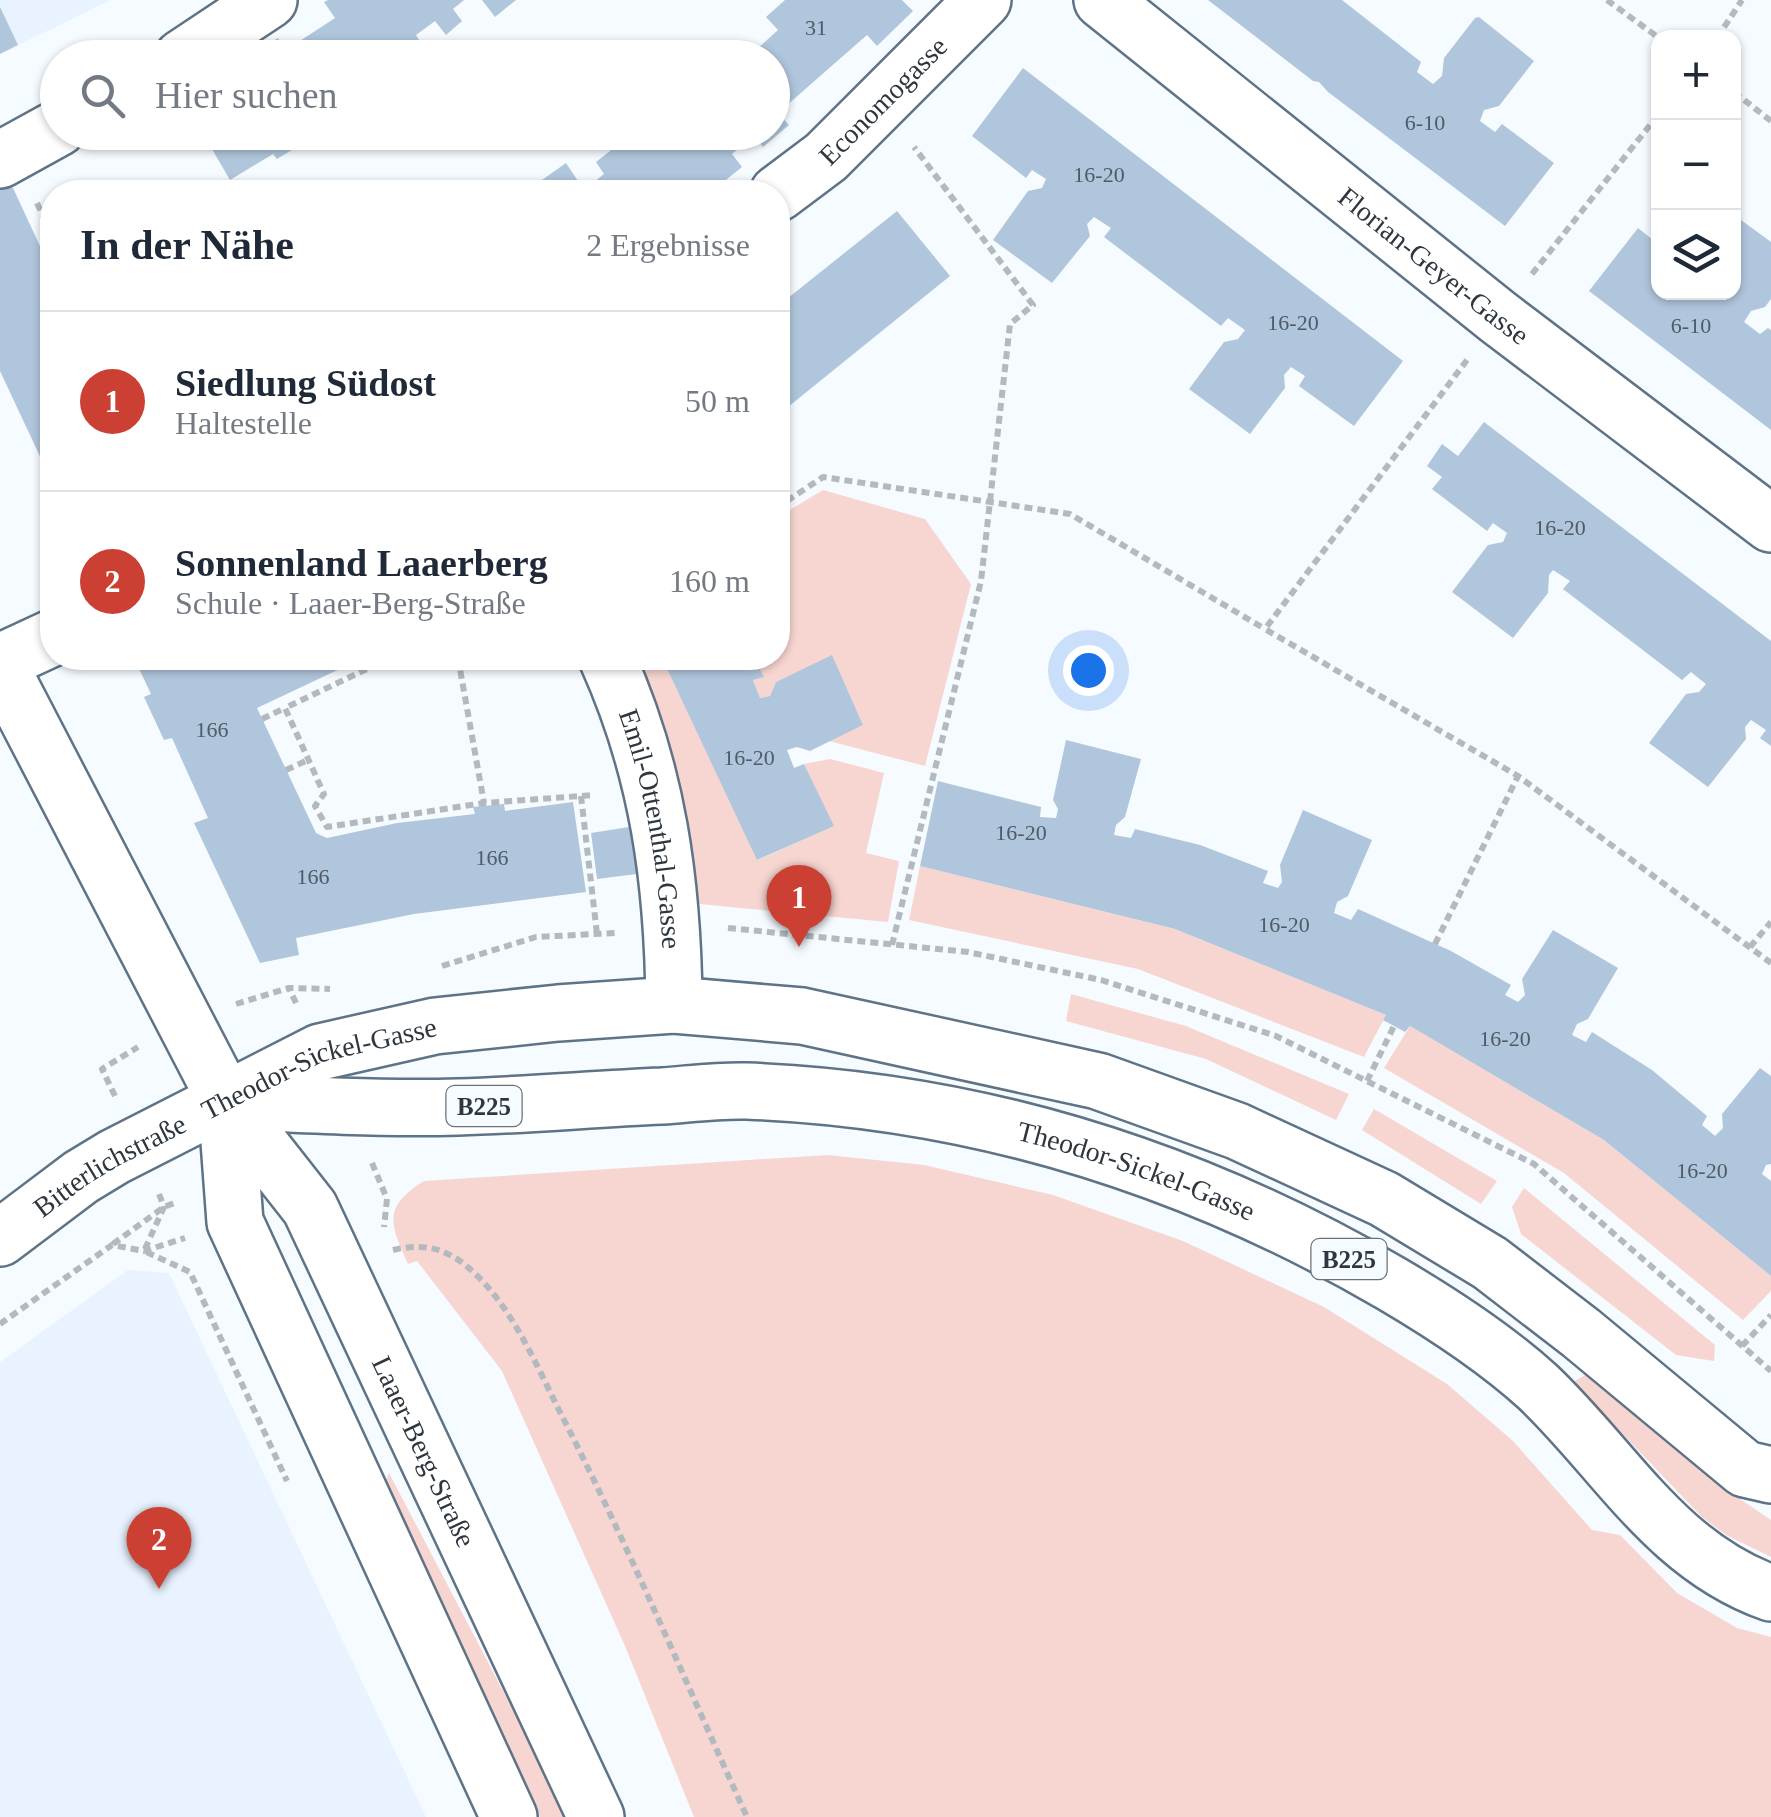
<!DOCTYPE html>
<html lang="de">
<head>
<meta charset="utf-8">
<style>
  body { margin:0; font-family:"Times New Roman",serif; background:#f6f6f7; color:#1f2937 }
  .controls { position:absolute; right:30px; top:30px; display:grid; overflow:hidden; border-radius:20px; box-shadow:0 2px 8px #0004 }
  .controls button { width:90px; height:90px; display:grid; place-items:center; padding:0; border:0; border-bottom:2px solid #e0e1e3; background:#fff; color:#1f2937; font:50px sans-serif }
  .you { position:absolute; left:1088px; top:670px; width:35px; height:35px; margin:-25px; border:8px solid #fff; border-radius:50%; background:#1a73e8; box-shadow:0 0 0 15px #1a73e833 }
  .badge { display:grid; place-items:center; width:65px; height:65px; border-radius:50%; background:#cc3f33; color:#fff; font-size:32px; font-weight:700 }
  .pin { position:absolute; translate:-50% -82px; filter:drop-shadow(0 2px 5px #0008) }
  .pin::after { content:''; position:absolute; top:52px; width:35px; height:30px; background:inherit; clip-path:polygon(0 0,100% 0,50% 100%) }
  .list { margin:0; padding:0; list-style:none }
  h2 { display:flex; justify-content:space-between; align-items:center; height:130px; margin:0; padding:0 40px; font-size:42px }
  h2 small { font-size:32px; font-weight:400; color:#747a83 }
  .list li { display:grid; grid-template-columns:65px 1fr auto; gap:30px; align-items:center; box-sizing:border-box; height:180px; padding:0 40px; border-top:2px solid #e0e1e3 }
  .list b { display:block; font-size:38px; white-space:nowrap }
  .list p { margin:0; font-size:32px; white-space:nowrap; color:#747a83 }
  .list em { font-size:32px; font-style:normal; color:#747a83 }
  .icon { flex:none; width:55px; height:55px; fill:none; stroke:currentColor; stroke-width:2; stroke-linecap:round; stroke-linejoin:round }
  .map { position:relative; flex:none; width:1771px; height:1817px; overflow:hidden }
  .search { position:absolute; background:#fff; box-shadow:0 2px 8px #0004; left:40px; top:40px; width:750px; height:110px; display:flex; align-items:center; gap:25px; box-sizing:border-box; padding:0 35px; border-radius:55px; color:#747a83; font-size:38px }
  .panel { position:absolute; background:#fff; box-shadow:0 2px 8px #0004; left:40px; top:180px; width:750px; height:490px; border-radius:40px }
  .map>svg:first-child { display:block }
</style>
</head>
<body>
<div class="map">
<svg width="1771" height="1817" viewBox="0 0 1771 1817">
  <rect width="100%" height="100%" fill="#f6fbff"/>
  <g fill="#e8f3ff">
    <polygon points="0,0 111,0 0,54"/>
    <polygon points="128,1270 169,1273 426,1817 0,1817 0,1362"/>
  </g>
  <g fill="#f7d6d1">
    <polygon points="823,490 925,519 971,584 925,766 829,741 863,725 832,656 776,682 770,696 760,698 753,680 763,677 754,658 778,658 778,517"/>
    <polygon points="624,658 662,658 758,860 833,826 804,764 830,759 884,773 866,853 899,861 888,922 700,904 691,898"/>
    <polygon points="920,866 1175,929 1386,1015 1364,1057 1138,969 909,920"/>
    <polygon points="1071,994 1186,1026 1349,1094 1336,1120 1206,1059 1066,1021"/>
    <polygon points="1410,1026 1604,1140 1771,1276 1771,1291 1743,1320 1564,1173 1384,1068"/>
    <polygon points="1374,1109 1497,1181 1481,1204 1362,1130"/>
    <path d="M828,1155L924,1165L1053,1195L1183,1241L1324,1307L1447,1384L1513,1441L1592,1530L1620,1535L1677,1593L1737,1628L1771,1637V1817H694L625,1646L502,1371L417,1261L408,1264C390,1224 382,1207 424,1181Z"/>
    <polygon points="1524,1188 1715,1345 1714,1361 1676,1355 1521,1234 1512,1207"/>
    <polygon points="1587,1374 1737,1497 1771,1520 1771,1557 1726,1535 1702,1517 1573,1382"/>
    <polygon points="389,1473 569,1817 540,1817 385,1483"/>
  </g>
  <g fill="#b0c6dc">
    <polygon points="328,0 464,0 453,9 462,21 446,35 435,21 416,35 427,53 421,58 271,58 264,47 278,38 286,50 335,18 324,2"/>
    <polygon points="482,0 516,0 495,17"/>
    <polygon points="785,0 902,0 913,11 877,46 867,35 778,113 789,125 763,147 754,136 732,154 742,167 711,192 702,192 696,185 686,192 540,192 535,185 566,163 584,190 604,174 596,162 634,132 772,132 772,58 747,58 778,30 766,17"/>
    <polygon points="1208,0 1342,0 1421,62 1417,72 1433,84 1442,76 1444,58 1475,18 1479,17 1534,61 1499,106 1484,110 1480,121 1495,132 1502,124 1554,163 1505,226 1328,92 1319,82 1313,81"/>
    <polygon points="0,7 18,45 0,54"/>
    <polygon points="1023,68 1403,361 1354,426 1299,386 1305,376 1291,367 1284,375 1285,388 1250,434 1189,389 1224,342 1238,339 1245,330 1228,318 1221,326 1104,237 1111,228 1094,217 1087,224 1090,236 1052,283 993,240 1028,191 1042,188 1046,179 1032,170 1026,178 972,136"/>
    <polygon points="202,132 306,132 297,138 300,145 277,159 273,154 230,180"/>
    <polygon points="0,160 52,272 52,482 0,371"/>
    <polygon points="897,211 950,276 783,411 778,404 778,306"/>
    <polygon points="1741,220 1771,242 1771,299 1765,307 1751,311 1744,322 1760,334 1768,328 1771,330 1771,430 1589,291 1638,228 1658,244 1658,292 1734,292 1734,229"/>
    <polygon points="1484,422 1771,641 1771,746 1760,738 1766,730 1751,720 1745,727 1746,739 1708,787 1649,743 1686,694 1699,692 1706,684 1691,672 1682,680 1563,589 1570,581 1553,570 1549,575 1548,593 1513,638 1452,592 1488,545 1503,542 1507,533 1493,523 1487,531 1432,489 1442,477 1427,466 1442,444 1458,456"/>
    <polygon points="832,655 863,725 810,751 797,747 787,750 794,768 804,764 834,826 757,860 662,658 754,658 764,677 753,680 760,698 770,696 776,682"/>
    <polygon points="134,658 363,658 257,708 316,833 327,838 397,823 475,814 473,807 504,804 505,811 573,802 586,892 414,914 296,938 299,955 260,963 194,823 208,818 172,738 164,740 144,697 151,694"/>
    <polygon points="1066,740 1141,759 1125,817 1116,825 1114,835 1131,838 1135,829 1200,845 1268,871 1263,883 1278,888 1282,882 1280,865 1303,810 1372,840 1348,896 1337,902 1334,913 1351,920 1358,909 1451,951 1511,985 1505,995 1518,1002 1525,995 1522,979 1553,930 1618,968 1588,1019 1577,1024 1572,1035 1586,1042 1592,1032 1652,1070 1707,1116 1702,1125 1715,1136 1723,1128 1722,1114 1760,1068 1771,1076 1771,1164 1766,1165 1762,1174 1771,1181 1771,1276 1604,1140 1410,1026 1405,1032 1383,1020 1386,1015 1175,929 920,866 938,781 1041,807 1040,817 1056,818 1058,809 1053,800"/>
    <polygon points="629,827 637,874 597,879 591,833"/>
  </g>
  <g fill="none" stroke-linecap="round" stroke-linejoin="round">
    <g stroke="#5e7386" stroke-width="60">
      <g id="minor">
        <path id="s1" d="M1102,0L1498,317L1771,524"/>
        <polyline points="182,58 269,0"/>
        <polyline points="0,160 58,128"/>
        <path id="s2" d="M778,193L826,157L983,0"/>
        <path id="s3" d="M607,658C658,771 673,882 674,1005"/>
        <polyline points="0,662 52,638"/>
      </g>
    </g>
    <g stroke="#5e7386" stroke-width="60">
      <g id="secondary">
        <path id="s4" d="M0,666L226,1101L310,1208L596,1817"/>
        <polyline points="226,1101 235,1222 509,1817"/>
      </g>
    </g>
    <g stroke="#5e7386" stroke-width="60">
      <g id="primary">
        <path id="s5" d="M229,1101C305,1105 382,1109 458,1107C526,1105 594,1099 662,1096C690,1094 719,1090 747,1091C979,1100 1193,1168 1392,1284C1443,1314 1494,1347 1538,1387C1615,1460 1666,1556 1771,1593"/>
        <path id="s6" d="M0,1238L81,1177L114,1157L320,1052L435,1026L558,1013L674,1005L802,1016L1098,1081L1237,1131L1384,1199L1490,1263L1581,1333L1745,1469L1771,1475"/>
      </g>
    </g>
    <g stroke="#b3babf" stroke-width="6" stroke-dasharray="8 5" stroke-linecap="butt">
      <polyline points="1607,0 1659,38"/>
      <polyline points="1717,38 1742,0"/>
      <polyline points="1734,92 1771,121"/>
      <polyline points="37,203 52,236"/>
      <polyline points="1532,274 1658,115"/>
      <polyline points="1467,360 1265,629 1518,776 1771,963"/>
      <polyline points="778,500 781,505 823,477 1070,514 1265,629"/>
      <polyline points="390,658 285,708 324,794 315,806 327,827 484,803 595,795"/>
      <polyline points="458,658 484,803"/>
      <polyline points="262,719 285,708"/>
      <polyline points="286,770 308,760"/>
      <polyline points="581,796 597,934"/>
      <polyline points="728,928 968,952 1101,980 1276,1036 1534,1164 1771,1371"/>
      <polyline points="1435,944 1518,776"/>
      <polyline points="892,945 981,581 1010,324 1033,305 914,147"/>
      <polyline points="1750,947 1771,922"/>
      <polyline points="442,966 536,937 615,933"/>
      <polyline points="296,1003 289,988 330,989"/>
      <polyline points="236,1004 289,988"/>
      <polyline points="1367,1081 1394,1026"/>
      <polyline points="115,1096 102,1069 138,1047"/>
      <polyline points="372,1163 387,1199 384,1227"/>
      <polyline points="159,1194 164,1207 144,1251 190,1272 287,1481"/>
      <polyline points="113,1244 164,1207 177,1202"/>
      <path d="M393,1250C419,1244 441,1246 464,1264C511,1302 535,1363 562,1416C629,1547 686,1683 747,1817"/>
      <polyline points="0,1324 112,1245 144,1251 185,1238"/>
      <polyline points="1742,1346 1771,1315"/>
    </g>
    <use href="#minor" stroke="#fff" stroke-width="55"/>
    <use href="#secondary" stroke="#fff" stroke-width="55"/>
    <use href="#primary" stroke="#fff" stroke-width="55"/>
  </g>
  <g text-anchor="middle" stroke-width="8" stroke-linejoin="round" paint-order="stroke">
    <g font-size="22" fill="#4e5b67">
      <text x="816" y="35">31</text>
      <text x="1425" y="130">6-10</text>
      <text x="1099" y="182">16-20</text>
      <text x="1293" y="330">16-20</text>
      <text x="1691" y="333">6-10</text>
      <text x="1560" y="535">16-20</text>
      <text x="212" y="737">166</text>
      <text x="749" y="765">16-20</text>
      <text x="1021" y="840">16-20</text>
      <text x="492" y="865">166</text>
      <text x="313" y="884">166</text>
      <text x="1284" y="932">16-20</text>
      <text x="1505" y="1046">16-20</text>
      <text x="1702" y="1178">16-20</text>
    </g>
    <g fill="#f6fbff" stroke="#6a7279" stroke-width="2.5">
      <rect x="446.5" y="1086" width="75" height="40" rx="8"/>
      <rect x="1311.5" y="1239" width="75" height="40" rx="8"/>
    </g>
    <g font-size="25" font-weight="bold" fill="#2e3740">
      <text x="484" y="1115">B225</text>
      <text x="1349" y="1268">B225</text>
    </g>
    <g font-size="28" fill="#2e3740" stroke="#f6fbff">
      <text dy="10" stroke="none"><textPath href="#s2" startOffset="140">Economogasse</textPath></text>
      <text dy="10" stroke="none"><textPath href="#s1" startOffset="425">Florian-Geyer-Gasse</textPath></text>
      <text dy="10" stroke="none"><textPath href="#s3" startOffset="178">Emil-Ottenthal-Gasse</textPath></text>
      <text dy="10" stroke="none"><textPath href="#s6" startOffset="365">Theodor-Sickel-Gasse</textPath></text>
      <text dy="10" stroke="none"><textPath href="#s6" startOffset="132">Bitterlichstraße</textPath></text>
      <text dy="10" stroke="none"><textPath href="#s5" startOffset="918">Theodor-Sickel-Gasse</textPath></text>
      <text dy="10" stroke="none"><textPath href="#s4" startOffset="895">Laaer-Berg-Straße</textPath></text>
    </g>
  </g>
</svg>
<div class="controls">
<button>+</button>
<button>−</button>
<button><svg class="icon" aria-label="layers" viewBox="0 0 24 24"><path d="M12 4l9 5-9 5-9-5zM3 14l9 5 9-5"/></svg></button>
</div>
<div class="you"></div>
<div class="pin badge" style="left:799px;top:947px">1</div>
<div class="pin badge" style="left:159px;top:1589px">2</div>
<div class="search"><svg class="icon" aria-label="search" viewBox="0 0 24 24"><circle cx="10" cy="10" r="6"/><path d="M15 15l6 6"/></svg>Hier suchen</div>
<section class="panel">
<h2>In der Nähe<small>2 Ergebnisse</small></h2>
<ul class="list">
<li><span class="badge">1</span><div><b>Siedlung Südost</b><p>Haltestelle</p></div><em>50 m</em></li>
<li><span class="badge">2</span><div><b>Sonnenland Laaerberg</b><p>Schule · Laaer-Berg-Straße</p></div><em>160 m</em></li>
</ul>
</section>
</div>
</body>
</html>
